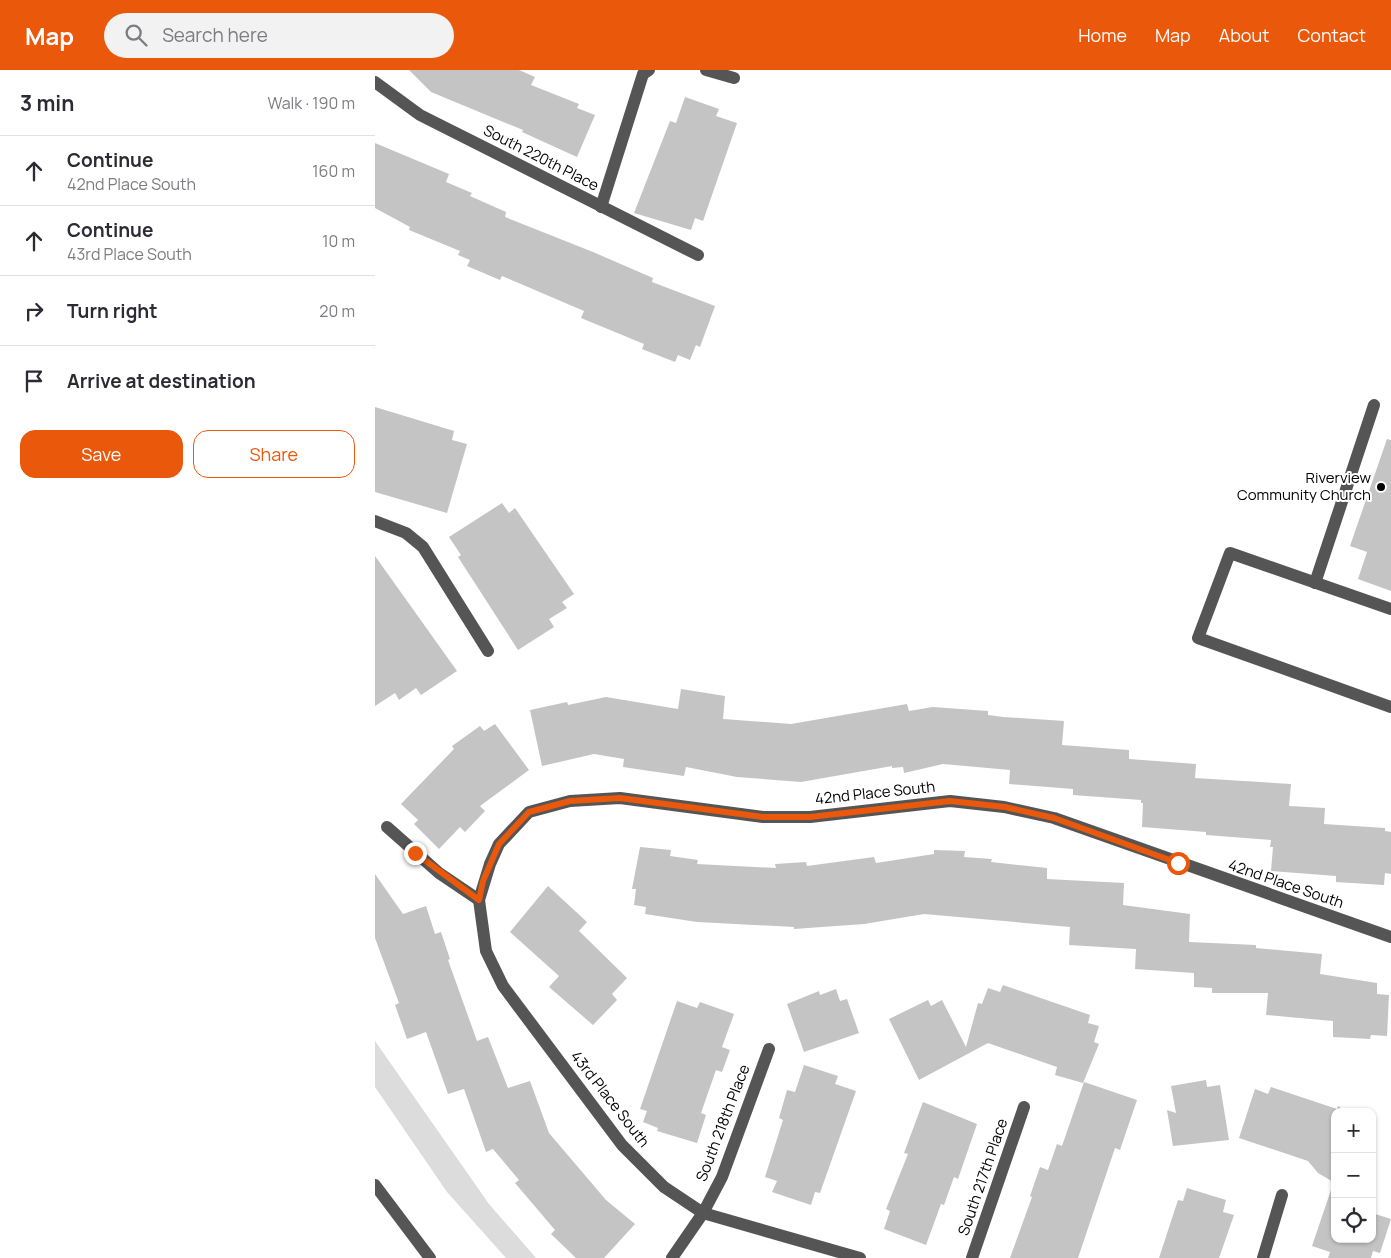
<!DOCTYPE html>
<html lang="en">
<head>
<meta charset="utf-8">
<style>
  body { margin:0; font-family:Manrope,sans-serif; background:#f2f2f3; color:#2b2b33 }
  .controls { position:absolute; right:15px; bottom:15px; display:grid; overflow:hidden; border-radius:10px; box-shadow:0 1px 4px #0004 }
  .controls button { width:45px; height:45px; display:grid; place-items:center; padding:0; border:0; border-bottom:1px solid #e1e1e2; background:#fff; color:#2b2b33; font:25px sans-serif }
  .stop { position:absolute; width:15px; height:15px; margin:-11px; border:4px solid #ea580c; border-radius:50%; background:#fff }
  .stop.end { background:#ea580c; border-color:#fff; box-shadow:0 1px 5px #0008 }
  .list { margin:0; padding:0; list-style:none }
  h2 { display:flex; justify-content:space-between; align-items:center; height:65px; margin:0; padding:0 20px; font-size:21px }
  h2 small { font-size:16px; font-weight:400; color:#7c7c81 }
  .list li { display:grid; grid-template-columns:32px 1fr auto; gap:15px; align-items:center; box-sizing:border-box; height:70px; padding:0 20px; border-top:1px solid #e1e1e2 }
  .list b { display:block; font-size:19px; white-space:nowrap }
  .list p { margin:0; font-size:16px; white-space:nowrap; color:#7c7c81 }
  .list em { font-size:16px; font-style:normal; color:#7c7c81 }
  .actions { display:flex; gap:10px; padding:15px 20px }
  .actions a { flex:1; padding:11px 0; border:1px solid #ea580c; border-radius:15px; text-align:center; font-size:18px; color:#ea580c }
  .actions .main { background:#ea580c; color:#fff }
  .icon { flex:none; width:28px; height:28px; fill:none; stroke:currentColor; stroke-width:2; stroke-linecap:round; stroke-linejoin:round }
  .map { position:relative; flex:none; width:1016px; height:1188px; overflow:hidden }
  header { display:flex; align-items:center; gap:30px; box-sizing:border-box; height:70px; padding:0 25px; background:#ea580c; color:#fff }
  header strong { font-size:24px }
  nav { display:flex; gap:28px; margin-inline-start:auto; font-size:18px }
  .search { width:350px; height:45px; background:#f2f2f3; display:flex; align-items:center; gap:12px; box-sizing:border-box; padding:0 18px; border-radius:28px; color:#7c7c81; font-size:19px }
  main { display:flex }
  aside { flex:1; background:#fff }
  .map>svg:first-child { display:block }
</style>
</head>
<body>
<header>
<strong>Map</strong>
<div class="search"><svg class="icon" aria-label="search" viewBox="0 0 24 24"><circle cx="10" cy="10" r="6"/><path d="M15 15l6 6"/></svg>Search here</div>
<nav><a>Home</a><a>Map</a><a>About</a><a>Contact</a></nav>
</header>
<main>
<aside>
<h2>3 min<small>Walk · 190 m</small></h2>
<ul class="list">
<li><svg class="icon" aria-label="ahead" viewBox="0 0 24 24"><path d="M12 20V5M6 11l6-6 6 6"/></svg><div><b>Continue</b><p>42nd Place South</p></div><em>160 m</em></li>
<li><svg class="icon" aria-label="ahead" viewBox="0 0 24 24"><path d="M12 20V5M6 11l6-6 6 6"/></svg><div><b>Continue</b><p>43rd Place South</p></div><em>10 m</em></li>
<li><svg class="icon" aria-label="right" viewBox="0 0 24 24"><path d="M7 20v-9h11M14 6l5 5-5 5"/></svg><div><b>Turn right</b></div><em>20 m</em></li>
<li><svg class="icon" aria-label="arrive" viewBox="0 0 24 24"><path d="M6 21V4h12l-3 4 3 4H6"/></svg><div><b>Arrive at destination</b></div></li>
</ul>
<div class="actions"><a class="main">Save</a><a>Share</a></div>
</aside>
<div class="map">
<svg width="1016" height="1188" viewBox="0 0 1016 1188">
  <rect width="100%" height="100%" fill="#fff"/>
  <polygon fill="#dcdcdc" points="0,971 114,1134 161,1188 131,1188 72,1122 0,1017"/>
  <g fill="#c4c4c4">
    <polygon points="34,0 144,0 160,7 156,15 204,34 202,38 220,45 202,87 147,62 148,60 56,22"/>
    <polygon points="310,27 344,39 341,46 362,53 328,151 320,148 316,160 259,143 295,51 301,53"/>
    <polygon points="0,73 74,104 71,112 97,123 95,126 131,142 130,147 218,182 278,208 277,212 340,236 325,277 321,275 315,290 303,285 300,292 267,279 269,274 206,248 209,241 127,206 125,210 92,196 95,190 83,185 85,181 34,160 35,157 0,138"/>
    <polygon points="0,337 79,361 77,370 92,374 72,443 0,422"/>
    <polygon points="1012,369 1016,370 1016,521 983,509 992,482 975,476"/>
    <polygon points="127,433 134,443 140,438 199,524 187,532 192,538 174,549 179,557 143,580 83,487 86,485 74,467"/>
    <polygon points="0,486 82,601 46,625 41,618 24,630 20,623 0,636"/>
    <polygon points="306,619 350,626 348,649 416,654 532,634 534,641 558,637 613,641 613,645 628,647 689,651 687,675 754,680 754,689 821,694 820,708 916,714 914,736 950,738 949,754 1010,758 1010,761 1016,762 1016,804 1010,803 1009,815 961,812 961,806 896,801 898,777 895,777 896,770 831,765 831,762 767,757 768,733 766,733 766,730 698,725 698,719 634,714 635,700 568,694 529,703 528,697 517,698 517,696 426,712 362,707 311,697 309,706 248,697 249,689 219,684 167,696 155,640 192,632 193,635 231,627 303,639"/>
    <polygon points="120,654 154,700 105,736 110,741 90,762 85,757 64,779 39,754 43,750 26,734 79,679 77,676 105,656 109,661"/>
    <polygon points="265,777 296,780 295,786 323,790 322,794 401,798 400,794 431,792 432,796 499,787 501,793 559,784 559,780 590,781 589,787 617,789 616,792 672,798 672,809 749,813 748,835 815,844 814,872 881,875 881,878 947,884 945,904 1002,913 1002,924 1014,925 1012,966 996,965 995,969 958,967 958,951 891,945 893,923 837,923 837,918 819,917 819,903 760,899 761,879 694,875 695,857 549,844 489,854 419,859 419,857 322,852 270,844 271,837 259,835 261,819 257,819"/>
    <polygon points="0,804 28,844 51,836 60,864 66,862 75,889 73,890 102,971 113,967 133,1018 155,1011 174,1063 231,1130 260,1154 229,1188 201,1188 176,1164 180,1160 140,1113 144,1110 118,1079 111,1082 89,1019 73,1024 51,962 32,969 20,935 24,933 0,868"/>
    <polygon points="173,816 212,852 204,861 252,908 237,924 242,930 218,955 174,917 184,906 135,862"/>
    <polygon points="628,915 715,945 713,953 724,956 719,972 724,974 708,1013 680,1005 682,997 613,973 544,1010 514,949 553,930 556,936 567,930 591,977 603,933 607,934 613,918 625,922"/>
    <polygon points="461,919 465,931 472,929 484,963 429,982 412,934 444,921 445,925"/>
    <polygon points="302,931 322,938 325,932 359,944 347,977 355,980 347,1002 341,1000 326,1043 331,1045 322,1073 282,1061 283,1058 268,1052 272,1041 265,1039"/>
    <polygon points="429,995 463,1006 460,1014 481,1021 445,1123 440,1122 436,1135 397,1122 402,1111 390,1107 408,1050 404,1048 412,1020 420,1022"/>
    <polygon points="831,1010 832,1017 845,1015 854,1070 798,1076 792,1040 801,1043 796,1016"/>
    <polygon points="709,1012 762,1030 745,1080 740,1078 703,1188 635,1188 657,1127 655,1126 665,1097 673,1100 682,1074 687,1076"/>
    <polygon points="896,1017 962,1039 963,1036 972,1042 960,1042 960,1113 943,1103 933,1091 864,1068 880,1019 893,1024"/>
    <polygon points="548,1032 602,1054 583,1109 579,1107 569,1135 566,1134 551,1175 509,1159 515,1141 511,1139 533,1084 529,1083"/>
    <polygon points="812,1118 851,1130 848,1142 859,1145 844,1188 784,1188 803,1130 808,1131"/>
    <polygon points="956,1120 960,1122 960,1169 997,1169 997,1143 1016,1149 1005,1183 998,1181 996,1188 953,1188 955,1182 937,1176"/>
  </g>
  <g fill="none" stroke-linecap="round" stroke-linejoin="round">
    <g stroke="#555" stroke-width="12">
      <polyline points="331,0 359,8"/>
      <polyline points="0,12 45,45 323,185"/>
      <polyline points="226,137 268,4 274,0"/>
      <polyline points="0,451 31,463 48,477 113,581"/>
      <polyline points="940,513 999,335"/>
      <polyline points="1016,539 855,483 823,568 1016,637"/>
      <polyline points="12,757 64,803 104,830"/>
      <polyline points="0,1115 55,1188"/>
      <polyline points="297,1188 328,1143 347,1107 394,979"/>
      <polyline points="485,1188 328,1143 289,1117 247,1075 128,916 111,881 104,830 115,794 124,774 154,742 195,731 245,728 388,747 435,747 575,731 629,737 679,748 1016,867"/>
      <polyline points="597,1188 649,1037"/>
      <polyline points="888,1188 907,1125"/>
    </g>
  </g>
  <g fill="none" stroke-linecap="round" stroke-linejoin="round">
    <polyline stroke="#ea580c" stroke-width="6" points="40,783 104,830 108,811 124,774 154,742 195,731 245,728 388,747 435,747 575,731 630,737 679,748 803,793"/>
  </g>
  <circle fill="#000" stroke="#fff" stroke-width="2" cx="1006" cy="417" r="5"/>
  <g text-anchor="middle" stroke-width="4" stroke-linejoin="round" paint-order="stroke">
    <g font-size="15" fill="#000" stroke="#fff">
      <text transform="translate(166 88) rotate(27)" y="5">South 220th Place</text>
      <text transform="translate(500 723) rotate(-6)" y="5">42nd Place South</text>
      <text transform="translate(911 814) rotate(19)" y="5">42nd Place South</text>
      <text transform="translate(235 1029) rotate(52)" y="5">43rd Place South</text>
      <text transform="translate(348 1053) rotate(-69)" y="5">South 218th Place</text>
      <text transform="translate(608 1107) rotate(-71)" y="5">South 217th Place</text>
    </g>
    <g font-size="15" fill="#000" stroke="#fff" text-anchor="end">
      <text x="996" y="413">Riverview<tspan x="996" dy="17">Community Church</tspan></text>
    </g>
  </g>
</svg>
<div class="controls">
<button>+</button>
<button>−</button>
<button><svg class="icon" aria-label="locate" viewBox="0 0 24 24"><circle cx="12" cy="12" r="6"/><path d="M12 2v4M12 18v4M2 12h4M18 12h4"/></svg></button>
</div>
<div class="stop" style="left:803px;top:793px"></div>
<div class="stop end" style="left:40px;top:783px"></div>
</div>
</main>
</body>
</html>
